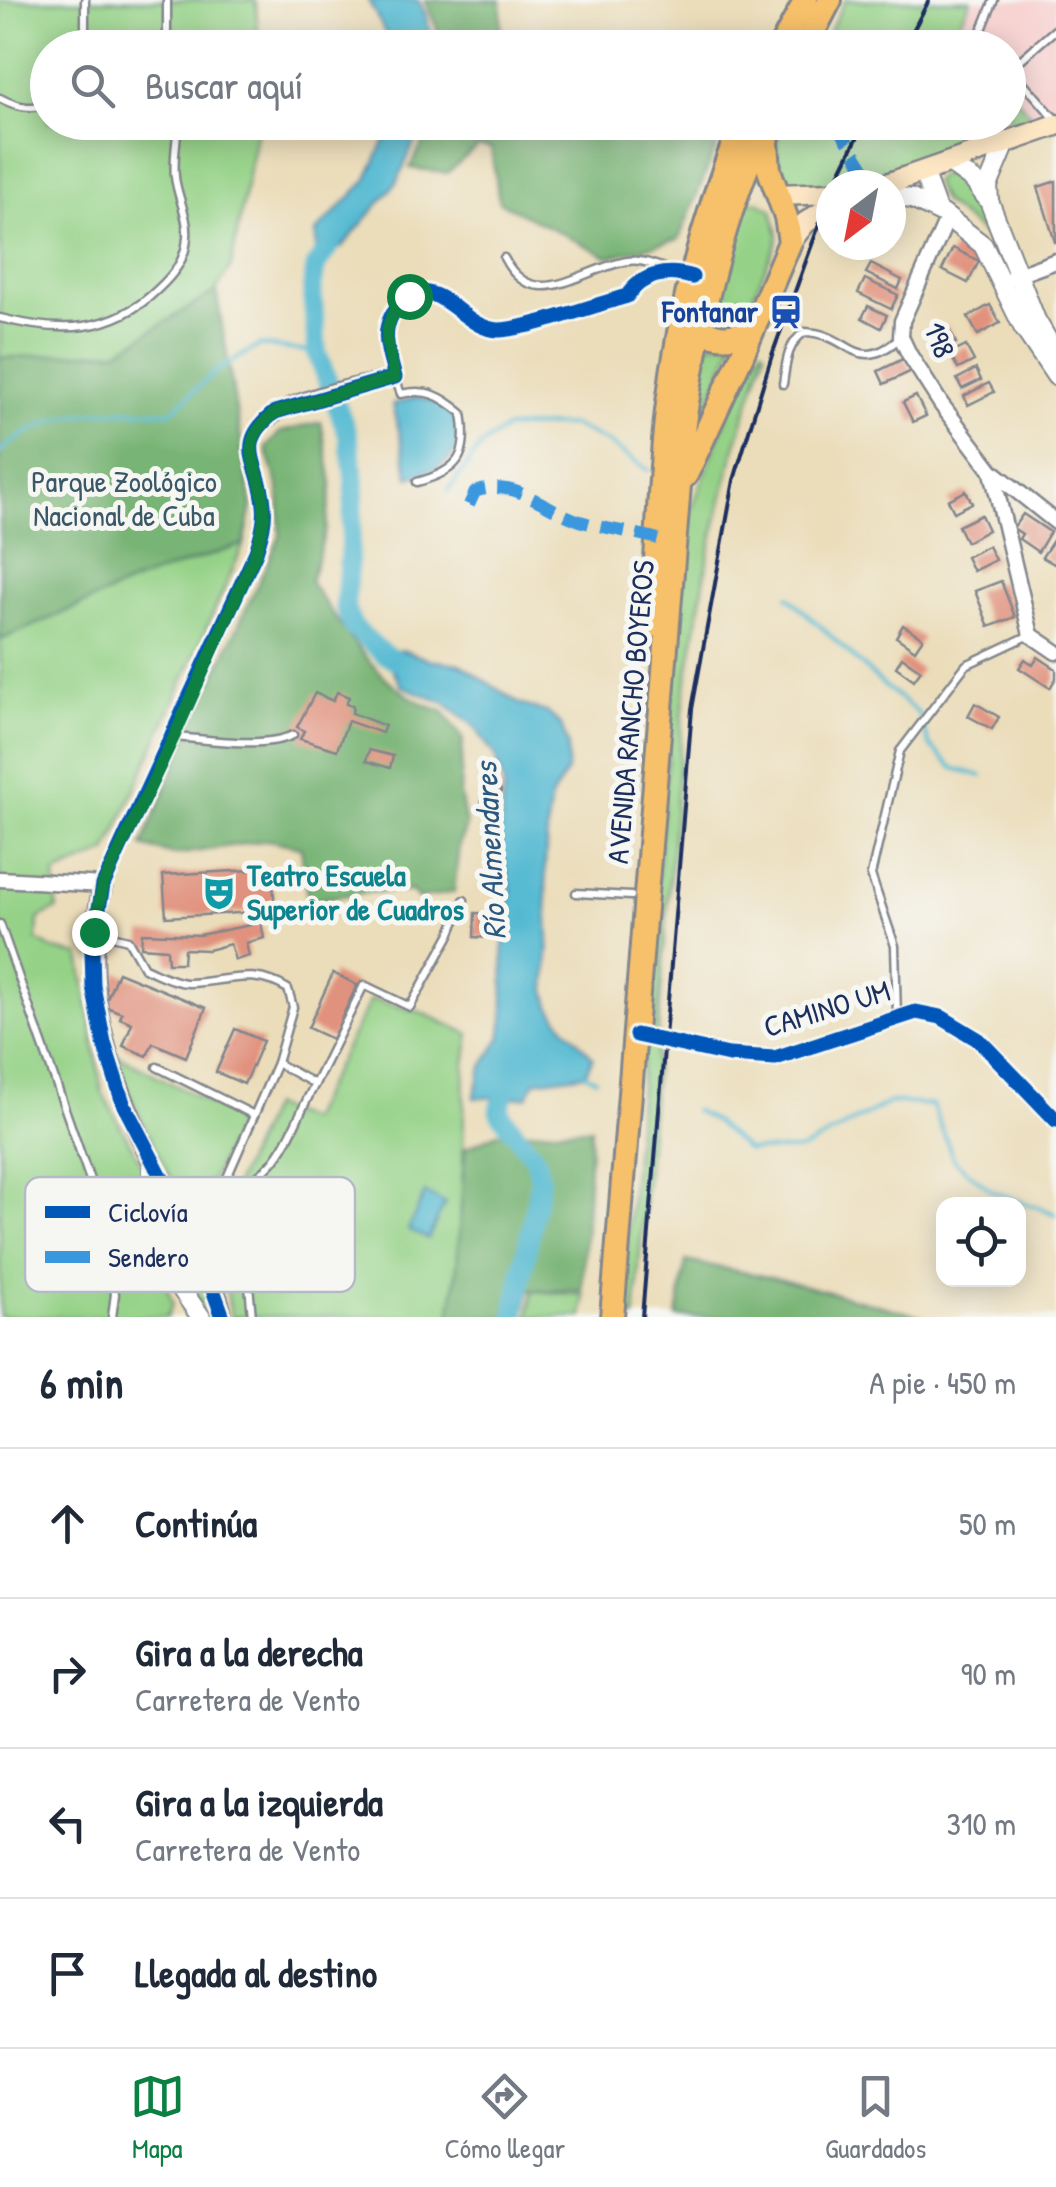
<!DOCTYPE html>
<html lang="es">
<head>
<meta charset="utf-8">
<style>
  body { margin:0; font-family:"Patrick Hand",sans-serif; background:#f2f2f3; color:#1f2937 }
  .controls { position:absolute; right:30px; bottom:30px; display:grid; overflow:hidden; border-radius:20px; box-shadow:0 5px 25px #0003 }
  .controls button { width:90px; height:90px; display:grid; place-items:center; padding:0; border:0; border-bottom:2px solid #e0e1e3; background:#fff; color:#1f2937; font:50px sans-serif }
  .compass { position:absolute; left:816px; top:170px; width:90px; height:90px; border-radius:50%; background:#fff; box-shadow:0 5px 25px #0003; rotate:212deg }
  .stop { position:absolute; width:30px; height:30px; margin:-22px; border:8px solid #0b8043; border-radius:50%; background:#fff }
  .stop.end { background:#0b8043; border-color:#fff; box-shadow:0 2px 10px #0008 }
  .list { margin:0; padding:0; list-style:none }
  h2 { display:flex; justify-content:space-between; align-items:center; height:130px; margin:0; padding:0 40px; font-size:42px }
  h2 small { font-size:32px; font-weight:400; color:#747a83 }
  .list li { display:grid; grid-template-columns:65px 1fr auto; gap:30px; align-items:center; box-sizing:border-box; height:150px; padding:0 40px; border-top:2px solid #e0e1e3 }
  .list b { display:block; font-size:38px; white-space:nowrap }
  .list p { margin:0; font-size:32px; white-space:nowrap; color:#747a83 }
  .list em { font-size:32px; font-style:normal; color:#747a83 }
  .icon { flex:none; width:55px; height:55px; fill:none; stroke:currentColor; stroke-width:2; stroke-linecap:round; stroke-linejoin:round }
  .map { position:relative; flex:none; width:1056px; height:1317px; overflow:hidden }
  .search { position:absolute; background:#fff; box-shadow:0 5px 25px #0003; left:30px; right:30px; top:30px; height:110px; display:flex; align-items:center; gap:25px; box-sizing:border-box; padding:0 35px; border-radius:55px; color:#747a83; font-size:38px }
  .sheet { height:730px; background:#fff }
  nav { display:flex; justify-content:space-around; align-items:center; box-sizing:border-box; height:140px; border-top:2px solid #e0e1e3; background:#fff; font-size:28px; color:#747a83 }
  nav a { display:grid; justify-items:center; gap:5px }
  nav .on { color:#0b8043 }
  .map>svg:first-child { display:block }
</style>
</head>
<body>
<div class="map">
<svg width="1056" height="1317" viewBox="0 0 1056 1317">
  <rect width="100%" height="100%" fill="#f6f6f2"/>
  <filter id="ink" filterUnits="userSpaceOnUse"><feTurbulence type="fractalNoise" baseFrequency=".01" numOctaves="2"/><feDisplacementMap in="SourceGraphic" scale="20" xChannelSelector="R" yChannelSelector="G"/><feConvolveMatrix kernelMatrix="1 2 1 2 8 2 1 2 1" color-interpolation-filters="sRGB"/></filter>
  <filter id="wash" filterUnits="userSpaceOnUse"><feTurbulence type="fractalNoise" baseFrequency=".0048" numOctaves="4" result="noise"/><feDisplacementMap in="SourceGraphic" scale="40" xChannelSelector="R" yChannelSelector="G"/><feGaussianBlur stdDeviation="2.25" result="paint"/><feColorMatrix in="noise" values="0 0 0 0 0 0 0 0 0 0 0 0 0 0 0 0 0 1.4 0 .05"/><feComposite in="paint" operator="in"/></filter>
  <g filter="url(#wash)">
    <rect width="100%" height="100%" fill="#ebddba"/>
    <polygon fill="#f7d0cf" points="971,0 1056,0 1056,108 1032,117 1009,89 1008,48 974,47 958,27"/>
    <g fill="#95d287" stroke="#588072" stroke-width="2.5">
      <polygon points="0,0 254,0 256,4 259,47 48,48 48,122 258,123 231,266 216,291 252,506 244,544 107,852 55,874 57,909 38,919 37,940 54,950 80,955 102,1092 145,1170 134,1205 173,1303 167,1317 0,1317"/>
      <polygon points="845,0 971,0 958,27 974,47 822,47"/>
      <path d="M1009,89L1032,117C987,134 832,202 794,186C784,181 780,169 778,160C776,145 778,136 785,123L1008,122Z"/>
      <polygon points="950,173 982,196 1006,264 1003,265 983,234 943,202 933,182 940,175"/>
      <polygon points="742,201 758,202 772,210 778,235 776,244 743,318 729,327 711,325"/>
      <polygon points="734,342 701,420 692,423 703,343"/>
      <path d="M762,348L765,352L733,454L709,553L684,698L635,1317H621L687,522C710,462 728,403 762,348Z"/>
      <polygon points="371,999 420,1012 470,1034 465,1064 462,1221 451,1317 231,1317 226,1287 210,1239 271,1106 308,1120"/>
      <polygon points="117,1055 240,1119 196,1214 187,1213 129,1094"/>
      <polygon points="190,1258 196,1261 215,1315 205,1309 177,1272 183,1259"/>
      <polygon points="533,1291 584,1295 582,1317 528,1317"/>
    </g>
    <g fill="#78b474" stroke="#4a7269" stroke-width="2.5">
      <polygon points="425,0 501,0 501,31 554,47 445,47"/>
      <polygon points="434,122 726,122 726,123 679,239 609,257 499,202 491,148 478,146 447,173 410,168"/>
      <polygon points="216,291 252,506 244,544 146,577 0,640 0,358 118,351"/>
      <path d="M321,422L332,483L326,529L310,582C344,629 383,696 443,711L463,739L460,793L466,826L459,845L454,892L418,899L412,891L368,892L308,901L301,847L268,840L175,855L142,846L192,725L280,536L279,489L266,448L280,432Z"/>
      <polygon points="591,1128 582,1291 529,1290 523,1317 450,1317 456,1280 465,1148 498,1133"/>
      <polygon points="686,1261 783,1280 924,1317 677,1317"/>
    </g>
    <g fill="#52b9d1" stroke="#367498" stroke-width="2.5">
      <polygon points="368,0 418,0 425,13 434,47 393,47"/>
      <polygon points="393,123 423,123 397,182 343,246 316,265 316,232 366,181"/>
      <path d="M417,397C444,402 455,410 461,438C452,466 435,470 409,477L393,404Z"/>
      <polygon points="402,650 430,660 460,664 520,704 547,712 561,725 568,746 567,771 551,798 548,818 545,866 549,937 546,990 550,1006 564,1026 593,1057 585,1074 535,1081 527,1097 474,1098 482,1068 501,1038 504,1017 503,933 511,891 499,839 504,786 495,756 474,726 445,703 402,686 385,655"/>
      <polygon points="425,1193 445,1203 428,1239 408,1230"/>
    </g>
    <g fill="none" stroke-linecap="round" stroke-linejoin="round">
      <g stroke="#52b9d1" stroke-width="4">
        <path d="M0,452C48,408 110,409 171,412L216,371L260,345L317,353"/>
        <polyline points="448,491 481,446 506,428 571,425 607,442 648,470"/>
        <polyline points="788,596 883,685 918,713 930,746 953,768 982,776"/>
        <polyline points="585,1074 596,1079"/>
        <polyline points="694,1110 715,1122 747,1150 801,1150 890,1102 932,1105 954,1160 992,1191 1056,1214"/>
      </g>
      <g stroke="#52b9d1" stroke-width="20">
        <polyline points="330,246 316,265 312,288 317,353 348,435 355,483 345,607 353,627 385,655 407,665"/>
        <polyline points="509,1073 499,1112 536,1159 540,1180 514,1317"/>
      </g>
    </g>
    <g id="blocks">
      <g fill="#e1927e">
        <polygon points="1056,181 1056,242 1055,242 1038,187"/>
        <polygon points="953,248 979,261 968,283 942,270"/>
        <polygon points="871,264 902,280 898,289 866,273"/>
        <polygon points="865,279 898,295 891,309 858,293"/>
        <polygon points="990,305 1000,323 978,335 968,317"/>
        <polygon points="868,306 887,315 881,328 862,318"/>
        <polygon points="947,326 956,343 944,349 935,333"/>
        <polygon points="966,346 974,361 958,369 950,354"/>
        <polygon points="905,358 912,371 884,384 878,371"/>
        <polygon points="976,369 981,380 962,389 957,379"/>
        <polygon points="989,383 994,392 968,405 964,396"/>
        <polygon points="916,396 926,416 913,422 903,402"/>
        <polygon points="966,491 972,503 954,512 948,500"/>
        <polygon points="1023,514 1050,532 1038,552 1019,539 1022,534 1013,528"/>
        <polygon points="981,515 988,530 966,542 958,526"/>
        <polygon points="1056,536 1056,565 1042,557"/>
        <polygon points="988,546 995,560 973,571 966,557"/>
        <polygon points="1001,581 1015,617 989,627 975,591"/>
        <polygon points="903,625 923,638 915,650 896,637"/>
        <polygon points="902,657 921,670 914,680 896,667"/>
        <polygon points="1038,657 1056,669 1056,678 1050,688 1019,668 1025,659 1033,665"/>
        <polygon points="337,692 349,697 346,704 353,706 352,713 385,726 382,733 348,721 337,750 300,739 304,731 297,727 315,693 333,701"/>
        <polygon points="975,703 999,717 992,729 968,716"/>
        <polygon points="369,750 393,756 390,768 366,761"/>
        <polygon points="485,780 498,783 501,791 496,812 480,811"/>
        <polygon points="272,869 275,911 166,917 163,875"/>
        <polygon points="475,913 494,914 493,938 474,937"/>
        <polygon points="261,923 264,938 246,943 249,956 235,960 230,944 208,950 184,949 183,963 168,963 167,949 141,947 142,933 199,935"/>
        <polygon points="118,972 206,1008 186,1057 153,1043 147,1056 123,1046 132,1023 120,1018 122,1013 104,1006"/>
        <polygon points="333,973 357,985 332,1039 308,1028"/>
        <polygon points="235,1029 263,1041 244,1084 216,1072"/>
      </g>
    </g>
  </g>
  <g filter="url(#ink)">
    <use href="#blocks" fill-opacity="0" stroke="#83868c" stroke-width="2.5"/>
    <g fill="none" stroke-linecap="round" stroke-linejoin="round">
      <g stroke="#83868c" stroke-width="11">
        <g id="service">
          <polyline points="85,48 85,0"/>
          <polyline points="167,48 167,0"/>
          <polyline points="994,48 981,32 994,0"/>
          <polyline points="1008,65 1056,120"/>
          <polyline points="1011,68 1056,29"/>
          <path d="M0,98C17,107 29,109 48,105"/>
          <path d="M504,258C534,316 583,267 628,261C641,259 655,265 667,269"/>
          <path d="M0,318C59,333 112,334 158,289C174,274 186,259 187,237C189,218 177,196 175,177C173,158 177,141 178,122"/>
          <path d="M395,378L401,394C428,388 441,396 462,413C469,456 459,471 417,482"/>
          <path d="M783,384C786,364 787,343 805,332C851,333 855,377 900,338"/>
          <path d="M174,737C206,739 264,749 293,735"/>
          <polyline points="576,893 631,896"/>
          <polyline points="0,924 97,1200 115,1294 112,1317"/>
          <path d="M100,933L128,940L144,968C157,973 174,983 189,983C228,982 251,967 288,989L293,1007L277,1063"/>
          <polyline points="897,1016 895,946 871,875 900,751 966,665 1030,635"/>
          <polyline points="157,1067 254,1115"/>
          <polyline points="315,1084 364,985 410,1007 451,933 464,900"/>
          <polyline points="221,1195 242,1211 252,1317"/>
          <path d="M198,1244L277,1063L315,1084C286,1137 283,1175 220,1195"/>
        </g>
      </g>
      <g stroke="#83868c" stroke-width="19">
        <g id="minor">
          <polyline points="948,217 902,321 901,337 909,354 941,404 992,471 1056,522"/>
          <polyline points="1012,277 1056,261"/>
          <polyline points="992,472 1031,635 1056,652"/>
          <path d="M0,879L103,885L256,552C263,529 267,508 260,484C257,474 252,465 251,455C244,401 358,387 395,377C388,351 378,328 399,305C436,266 460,330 499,330C529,329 595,305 627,296C642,274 667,269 692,277"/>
          <polyline points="636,1035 729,1055 775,1058 916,1012 941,1017 979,1040 1056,1120"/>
          <polyline points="164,1257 197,1246"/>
        </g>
      </g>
      <g stroke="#83868c" stroke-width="22">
        <g id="tertiary">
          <polyline points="948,162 973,180 989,201 1036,320 1056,354"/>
          <polyline points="923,172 937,210"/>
          <polyline points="891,196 912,199 943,214 983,245 1023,327 1056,376"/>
          <polyline points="989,201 988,186 1007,141"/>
          <path d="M103,885C75,1003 117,1095 171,1198C191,1236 213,1275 223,1317"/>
          <path d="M152,1168C152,1182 150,1196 150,1209C150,1249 179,1286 201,1317"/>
        </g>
      </g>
      <g stroke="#83868c" stroke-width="25">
        <g id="secondary">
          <polyline points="884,185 1056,125"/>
          <polyline points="778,195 831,193"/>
          <polyline points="790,242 805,223 831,206"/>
        </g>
      </g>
      <g stroke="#83868c" stroke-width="28">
        <g id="trunk">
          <polyline points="780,48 806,0"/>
          <polyline points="805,48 830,0"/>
          <path d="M694,319C708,341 735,342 754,324"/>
          <polyline points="686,475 743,353 790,242 786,217 769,170 767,142 770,127"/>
          <path d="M652,626C657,555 659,482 667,411C678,313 705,214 742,122"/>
          <path d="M612,1317L684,423C698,324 723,213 767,122"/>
        </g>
      </g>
      <use href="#service" stroke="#fff" stroke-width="6"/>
      <use href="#minor" stroke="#fff" stroke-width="14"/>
      <use href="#tertiary" stroke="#fff" stroke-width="18"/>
      <use href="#secondary" stroke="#fce6c4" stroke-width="20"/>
      <use href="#trunk" stroke="#f7c06b" stroke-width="22"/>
      <g stroke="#1b2f5e" stroke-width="4">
        <polyline points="904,48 929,0"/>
        <polyline points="834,185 865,122"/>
        <polyline points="642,1317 692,709 734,480 772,355 831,192"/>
      </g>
      <g stroke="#3a97de" stroke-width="12" stroke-dasharray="25 12" stroke-linecap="butt">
        <polyline points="835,122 875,185"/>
        <path d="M469,505L475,492C514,477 544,509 580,521C605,529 633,532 658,539"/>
      </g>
      <g stroke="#f6f6f2" stroke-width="21">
        <g id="cycleway">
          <polyline points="636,1035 729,1055 775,1058 916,1012 941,1017 979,1040 1056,1120"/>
          <path d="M223,1317L197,1246L123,1103L104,1043L93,986L92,950L103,885L256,552C261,536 266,521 264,505C261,462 232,446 275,412L395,377C388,351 378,328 399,305C436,266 460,330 499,330C529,329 595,305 627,296C642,274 667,269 692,277"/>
        </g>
      </g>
      <use href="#cycleway" stroke="#0057b8" stroke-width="15"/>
    </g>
  </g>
  <g fill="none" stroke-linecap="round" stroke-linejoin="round" filter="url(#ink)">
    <path stroke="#0b8043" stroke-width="12" d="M94,932L103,885L174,737L256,552C260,536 266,521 264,505C261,462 232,446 276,412L395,377C386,341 378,324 409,296"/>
  </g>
  <defs>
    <g id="station-bare" transform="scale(2.7)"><path d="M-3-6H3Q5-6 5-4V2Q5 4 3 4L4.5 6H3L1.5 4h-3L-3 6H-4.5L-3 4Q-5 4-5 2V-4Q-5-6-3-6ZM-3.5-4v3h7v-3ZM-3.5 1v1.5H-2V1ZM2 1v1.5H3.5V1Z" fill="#1a4fb4" stroke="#f6f6f2" stroke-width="2.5" paint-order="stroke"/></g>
    <g id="theatre-bare" transform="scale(2.7)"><path d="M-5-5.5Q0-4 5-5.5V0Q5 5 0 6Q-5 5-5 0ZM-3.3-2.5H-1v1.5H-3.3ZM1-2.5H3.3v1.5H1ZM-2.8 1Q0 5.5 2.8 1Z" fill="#0f9aa8" stroke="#f6f6f2" stroke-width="2.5" paint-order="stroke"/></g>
  </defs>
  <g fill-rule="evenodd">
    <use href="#station-bare" x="786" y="312"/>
    <use href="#theatre-bare" x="219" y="893"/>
  </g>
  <g text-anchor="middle" stroke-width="10" stroke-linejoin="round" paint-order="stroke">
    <g font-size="30" font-weight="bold" fill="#164399" stroke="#f6f6f2" text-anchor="end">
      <text x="758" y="322">Fontanar</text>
    </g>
    <g font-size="30" fill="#1b2f5e" stroke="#f6f6f2">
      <text transform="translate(939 340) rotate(68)" y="10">198</text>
      <text transform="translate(631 712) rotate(-85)" y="10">AVENIDA RANCHO BOYEROS</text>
      <text transform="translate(827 1009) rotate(-17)" y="10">CAMINO UM</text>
    </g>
    <g font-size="30" fill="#3a5868" stroke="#f6f6f2">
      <text x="124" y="492">Parque Zoológico<tspan x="124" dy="34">Nacional de Cuba</tspan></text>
    </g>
    <g font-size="30" font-weight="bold" fill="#0d838f" stroke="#f6f6f2" text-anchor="start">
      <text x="247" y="886">Teatro Escuela<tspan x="247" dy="34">Superior de Cuadros</tspan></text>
    </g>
    <g font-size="32" font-style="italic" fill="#2c5880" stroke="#f6f6f2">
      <text transform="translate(490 851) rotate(-93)" y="11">Río Almendares</text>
    </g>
  </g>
  <rect x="25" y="1177" width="330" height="115" rx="15" fill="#f6f6f2" stroke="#b4bac6" stroke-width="2.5"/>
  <rect x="45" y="1206" width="45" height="12" fill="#0057b8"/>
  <rect x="45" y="1251" width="45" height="12" fill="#3a97de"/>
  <g font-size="28" fill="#1b2f5e">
    <text x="108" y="1222">Ciclovía</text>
    <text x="108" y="1267">Sendero</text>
  </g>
</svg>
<div class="controls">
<button><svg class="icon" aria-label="locate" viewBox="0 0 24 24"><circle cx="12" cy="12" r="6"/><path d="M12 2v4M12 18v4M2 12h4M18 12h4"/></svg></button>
</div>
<svg class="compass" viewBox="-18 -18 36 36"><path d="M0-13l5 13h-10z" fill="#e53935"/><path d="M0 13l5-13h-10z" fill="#747a83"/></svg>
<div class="stop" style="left:409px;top:296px"></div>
<div class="stop end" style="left:94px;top:932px"></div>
<div class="search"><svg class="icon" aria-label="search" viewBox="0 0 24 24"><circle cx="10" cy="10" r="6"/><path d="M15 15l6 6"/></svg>Buscar aquí</div>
</div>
<section class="sheet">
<h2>6 min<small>A pie · 450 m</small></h2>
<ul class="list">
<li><svg class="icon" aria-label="ahead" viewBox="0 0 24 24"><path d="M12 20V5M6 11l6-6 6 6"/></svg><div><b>Continúa</b></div><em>50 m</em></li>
<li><svg class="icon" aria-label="right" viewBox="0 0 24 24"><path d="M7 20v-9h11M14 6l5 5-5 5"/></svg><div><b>Gira a la derecha</b><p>Carretera de Vento</p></div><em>90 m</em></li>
<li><svg class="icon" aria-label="left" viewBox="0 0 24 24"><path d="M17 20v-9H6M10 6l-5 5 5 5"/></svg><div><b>Gira a la izquierda</b><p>Carretera de Vento</p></div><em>310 m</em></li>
<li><svg class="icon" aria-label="arrive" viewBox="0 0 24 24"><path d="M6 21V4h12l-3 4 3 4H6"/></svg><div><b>Llegada al destino</b></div></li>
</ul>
</section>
<nav>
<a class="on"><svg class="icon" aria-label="map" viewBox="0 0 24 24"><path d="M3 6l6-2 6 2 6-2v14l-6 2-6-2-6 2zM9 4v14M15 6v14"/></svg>Mapa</a>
<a><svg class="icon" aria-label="directions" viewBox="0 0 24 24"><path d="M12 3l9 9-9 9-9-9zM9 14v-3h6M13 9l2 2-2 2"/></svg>Cómo llegar</a>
<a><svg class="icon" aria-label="saved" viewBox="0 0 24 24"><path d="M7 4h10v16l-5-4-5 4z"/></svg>Guardados</a>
</nav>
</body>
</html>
